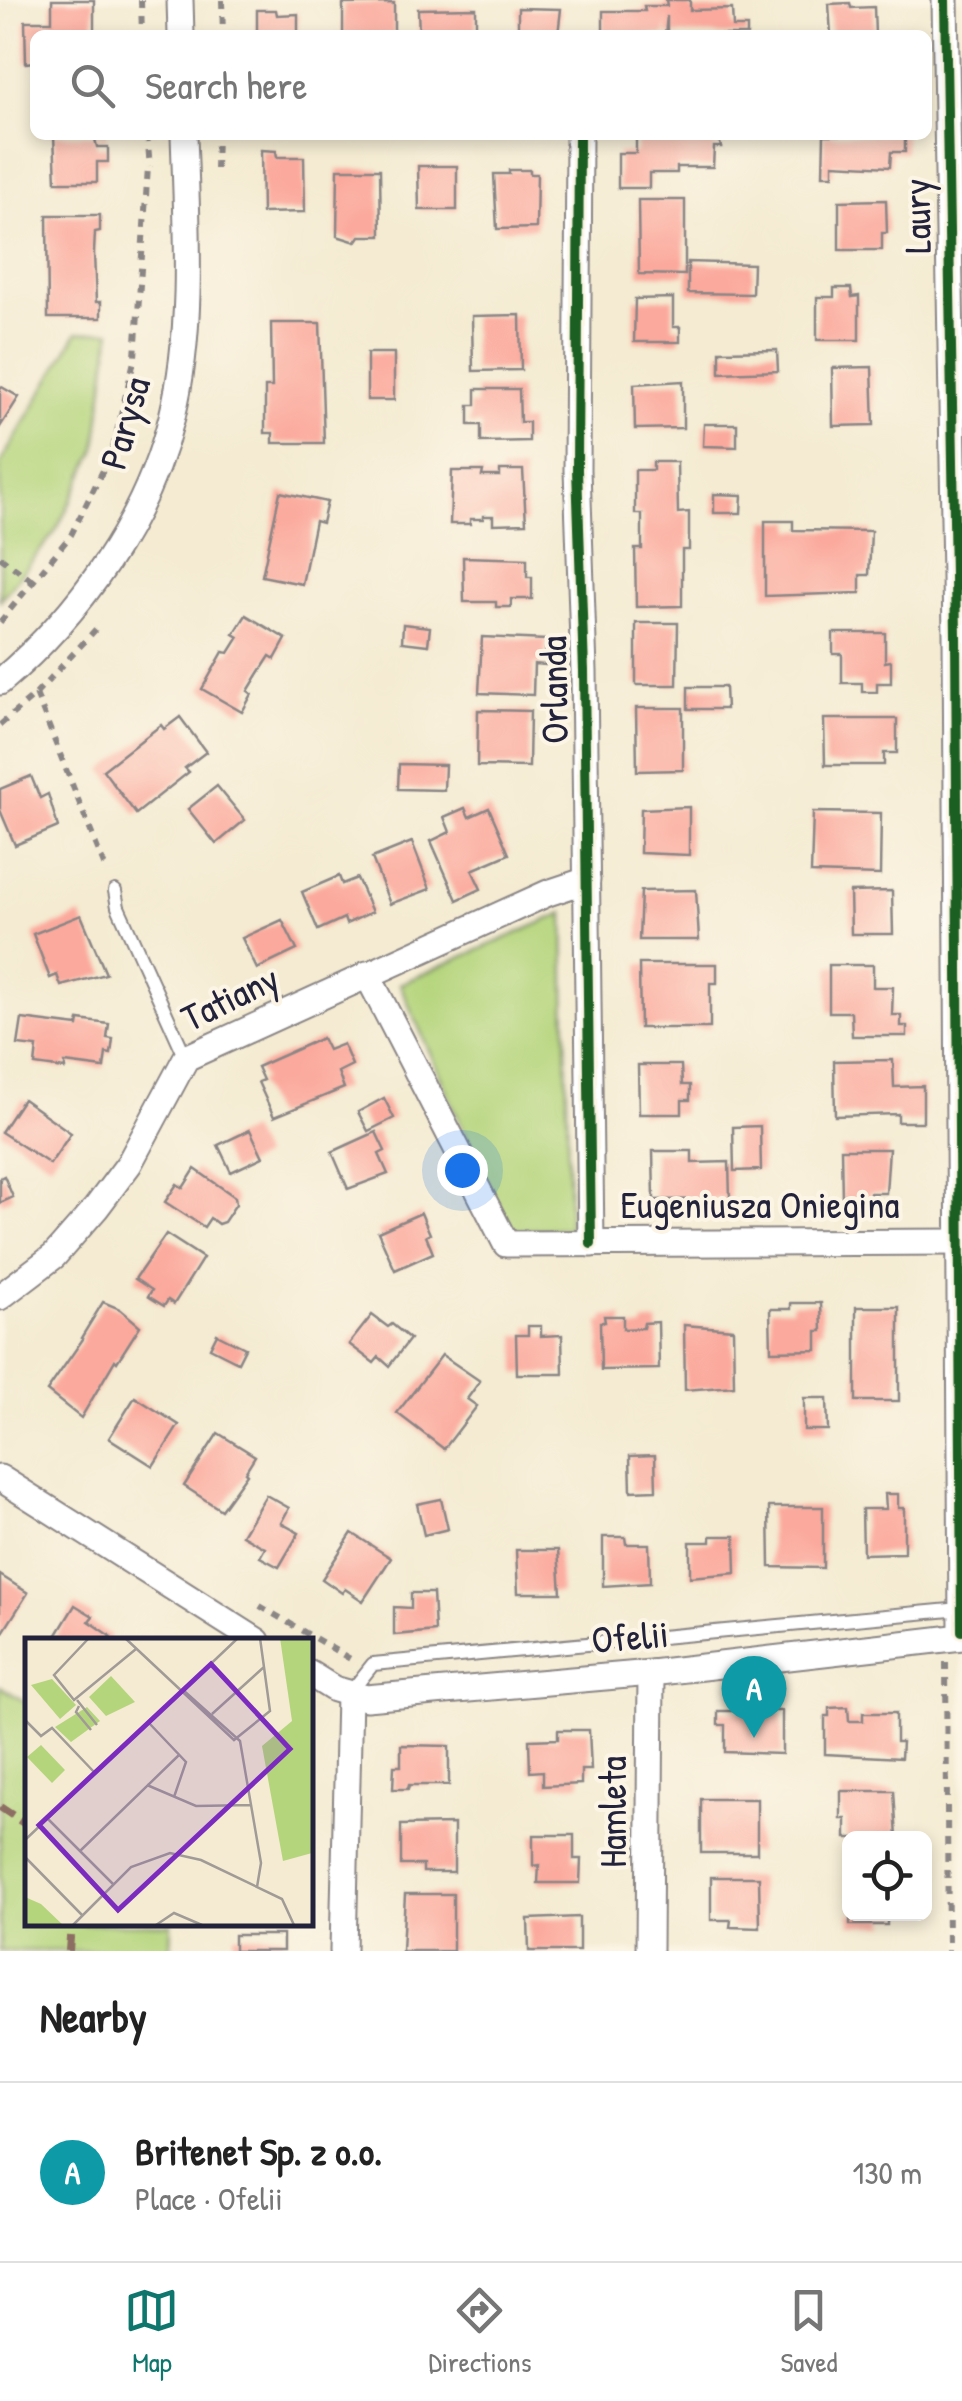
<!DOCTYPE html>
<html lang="en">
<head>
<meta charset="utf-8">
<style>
  body { margin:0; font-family:"Patrick Hand",sans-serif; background:#f2f2f2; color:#222 }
  .controls { position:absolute; right:30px; bottom:30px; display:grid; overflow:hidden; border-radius:15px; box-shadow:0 5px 15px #0003 }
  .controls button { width:90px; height:90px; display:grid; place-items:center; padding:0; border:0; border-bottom:2px solid #e0e0e0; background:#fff; color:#222; font:50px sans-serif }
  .you { position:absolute; left:462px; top:1170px; width:35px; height:35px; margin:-25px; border:8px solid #fff; border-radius:50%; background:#1a73e8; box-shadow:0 0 0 15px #1a73e833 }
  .badge { display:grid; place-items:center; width:65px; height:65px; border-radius:50%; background:#0f766e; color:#fff; font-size:32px; font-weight:700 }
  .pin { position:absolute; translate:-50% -82px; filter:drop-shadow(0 2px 5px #0008) }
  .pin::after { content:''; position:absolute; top:52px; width:35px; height:30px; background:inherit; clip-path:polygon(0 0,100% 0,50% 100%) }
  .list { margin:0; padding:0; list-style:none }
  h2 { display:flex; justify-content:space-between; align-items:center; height:130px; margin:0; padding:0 40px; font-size:42px }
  h2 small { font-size:32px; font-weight:400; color:#767676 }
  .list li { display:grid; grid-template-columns:65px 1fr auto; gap:30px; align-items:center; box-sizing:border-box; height:180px; padding:0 40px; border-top:2px solid #e0e0e0 }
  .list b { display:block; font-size:38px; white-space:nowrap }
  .list p { margin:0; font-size:32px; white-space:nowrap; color:#767676 }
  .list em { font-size:32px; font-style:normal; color:#767676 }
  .icon { flex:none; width:55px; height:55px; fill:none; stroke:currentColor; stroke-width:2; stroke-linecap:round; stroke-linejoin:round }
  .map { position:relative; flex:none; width:962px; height:1951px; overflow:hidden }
  .search { position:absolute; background:#fff; box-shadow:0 5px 15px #0003; left:30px; right:30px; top:30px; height:110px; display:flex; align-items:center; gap:25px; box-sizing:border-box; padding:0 35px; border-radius:15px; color:#767676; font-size:38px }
  .sheet { height:310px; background:#fff }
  nav { display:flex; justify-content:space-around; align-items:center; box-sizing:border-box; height:140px; border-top:2px solid #e0e0e0; background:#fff; font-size:28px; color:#767676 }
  nav a { display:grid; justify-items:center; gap:5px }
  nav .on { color:#0f766e }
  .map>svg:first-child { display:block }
</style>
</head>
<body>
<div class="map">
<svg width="962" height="1951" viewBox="0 0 962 1951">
  <rect width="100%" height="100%" fill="#fcf5e5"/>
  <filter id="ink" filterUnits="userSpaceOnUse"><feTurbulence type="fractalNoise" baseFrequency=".01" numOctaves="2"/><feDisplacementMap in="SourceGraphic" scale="20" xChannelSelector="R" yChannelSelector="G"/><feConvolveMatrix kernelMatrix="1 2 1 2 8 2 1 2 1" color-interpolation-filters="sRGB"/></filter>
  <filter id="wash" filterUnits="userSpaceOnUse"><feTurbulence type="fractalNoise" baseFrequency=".0048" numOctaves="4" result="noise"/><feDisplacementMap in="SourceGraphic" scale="40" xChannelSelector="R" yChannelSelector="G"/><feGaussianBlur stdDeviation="2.25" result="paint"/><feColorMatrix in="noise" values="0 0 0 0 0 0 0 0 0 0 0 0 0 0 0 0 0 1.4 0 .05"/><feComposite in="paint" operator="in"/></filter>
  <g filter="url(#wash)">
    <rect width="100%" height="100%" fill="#f4ebd2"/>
    <g fill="#b5d57d" stroke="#6c7c5c" stroke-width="2.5">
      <polygon points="111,331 96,449 56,531 0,600 0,464 77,333"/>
      <polygon points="564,913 569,1228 507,1230 400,984"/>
      <polygon points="0,1686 27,1703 28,1924 171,1924 170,1951 0,1951"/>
    </g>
    <g id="blocks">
      <g fill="#fba99c">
        <polygon points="52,0 94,0 94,32 85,31 85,35 35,35 35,62 26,63 25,21 52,21"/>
        <polygon points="666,0 690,0 690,10 732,9 733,27 747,27 747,35 667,35 667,16 665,35 603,35 603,11 645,11 644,6 667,6"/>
        <polygon points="394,3 394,35 343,35 343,4"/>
        <polygon points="850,3 851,8 874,7 875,35 831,35 829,4"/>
        <polygon points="476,8 476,35 419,35 418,9"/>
        <polygon points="518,8 561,9 558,35 518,35"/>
        <polygon points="257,10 276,10 277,15 298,14 298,35 257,35"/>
        <polygon points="54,135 107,135 107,139 95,139 97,147 108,147 108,162 97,162 97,182 56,182"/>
        <polygon points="636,135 718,135 721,147 714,147 713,167 677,167 677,173 649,173 649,188 618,188 618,153 636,153"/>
        <polygon points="824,135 905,135 905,152 891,152 890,167 833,164 833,175 823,175"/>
        <polygon points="261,150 276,151 277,157 304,157 305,212 262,213"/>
        <polygon points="418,166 457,166 457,210 419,210"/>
        <polygon points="338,169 380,169 381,236 360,236 356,242 337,236"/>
        <polygon points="509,170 530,170 530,174 537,174 536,228 497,229 494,174 509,174"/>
        <polygon points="638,200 685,200 685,275 639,274"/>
        <polygon points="886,200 887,233 882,233 882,250 839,250 839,201"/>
        <polygon points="47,215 100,215 100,231 95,232 94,253 96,302 101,302 101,318 48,318"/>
        <polygon points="688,262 753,264 752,294 688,293"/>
        <polygon points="834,288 851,288 852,297 859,296 859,340 817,340 817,297 834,297"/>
        <polygon points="673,298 673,327 680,327 680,342 634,342 635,299"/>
        <polygon points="520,315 521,370 473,371 472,316"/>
        <polygon points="271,323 320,323 324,443 273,443 273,433 265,433 265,387 272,387"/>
        <polygon points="777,350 778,371 720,373 720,351"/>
        <rect x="367" y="353" width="27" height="47"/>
        <polygon points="872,367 874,425 833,426 832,368"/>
        <polygon points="683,381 683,428 635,429 634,384"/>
        <polygon points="0,386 19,397 0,427"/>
        <polygon points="476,389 519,389 520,422 529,422 529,441 481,442 481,425 469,425 469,405 476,405"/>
        <polygon points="704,424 737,424 737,447 703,446"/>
        <polygon points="653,462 677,462 678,513 689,512 689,550 682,550 682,606 636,607 635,549 642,549 642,514 635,514 635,470 653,470"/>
        <polygon points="500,470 523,470 526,523 493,524 493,516 483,516 483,519 470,519 470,524 450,524 452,471 483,471 482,476 500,476"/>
        <polygon points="280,492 327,502 322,523 315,521 302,584 262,576"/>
        <polygon points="714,494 742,495 741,513 714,513"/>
        <polygon points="765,521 793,521 793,530 871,531 869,575 860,575 860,593 765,596"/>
        <polygon points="463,557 527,559 527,577 532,577 532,599 511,599 511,607 496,607 496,602 464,602"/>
        <polygon points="246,615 286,639 275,659 270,656 259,673 248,691 252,694 242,712 202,689 223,652 229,653 239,637 234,634"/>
        <polygon points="636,623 678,623 677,685 636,685"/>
        <polygon points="403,624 430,627 428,645 402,642"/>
        <polygon points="833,633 885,633 885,662 891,661 891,683 877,683 877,692 862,692 862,683 842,683 842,654 833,654"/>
        <polygon points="482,637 546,640 545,665 534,664 533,695 479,693"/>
        <polygon points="688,687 725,687 726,709 688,709"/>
        <polygon points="636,708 683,708 683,770 637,771"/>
        <polygon points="478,710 530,711 529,767 477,766"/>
        <polygon points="180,717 206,752 185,768 189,772 136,814 103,770 161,725 164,729"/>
        <polygon points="824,719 897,719 897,753 884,753 884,765 825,765"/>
        <polygon points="399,764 445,765 444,790 398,789"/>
        <polygon points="31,776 40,798 48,794 58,827 15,845 0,810 0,789"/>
        <polygon points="217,786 245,820 216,844 188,809"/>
        <polygon points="689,807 689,855 640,853 641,809"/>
        <polygon points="465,808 469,817 489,808 509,854 472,870 481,889 457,900 431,841 450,832 444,817"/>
        <polygon points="813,812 881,813 880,875 811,873"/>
        <polygon points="412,842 430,889 390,904 372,858"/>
        <polygon points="339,876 342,884 357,878 372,912 346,924 344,918 318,930 302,892"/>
        <polygon points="696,890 699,940 639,940 641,891"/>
        <polygon points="892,891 893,934 851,934 850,892"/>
        <polygon points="81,915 106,974 61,986 57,975 50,978 33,934"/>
        <polygon points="282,920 297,950 257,969 242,938"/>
        <polygon points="639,964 717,964 717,983 710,983 710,1028 640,1028"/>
        <polygon points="829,965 873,965 873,987 893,987 892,1015 901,1015 901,1026 907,1026 907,1036 852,1036 851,1012 829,1012"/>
        <polygon points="22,1019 78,1026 79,1020 109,1024 107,1038 113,1039 111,1054 106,1053 104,1068 65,1063 65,1069 35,1065 37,1047 18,1045"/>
        <polygon points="322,1038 328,1050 343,1044 352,1065 338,1072 344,1088 274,1117 258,1082 263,1080 257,1067"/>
        <polygon points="893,1060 894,1087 923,1086 923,1122 898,1122 898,1114 835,1116 834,1061"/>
        <polygon points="638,1065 681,1065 682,1085 690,1085 690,1100 682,1100 682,1114 639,1114"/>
        <polygon points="384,1098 394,1118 368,1131 358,1112"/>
        <polygon points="23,1099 71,1133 50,1164 1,1132"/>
        <polygon points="760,1126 761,1170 734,1171 733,1127"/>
        <polygon points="250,1130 263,1157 231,1172 218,1145"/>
        <polygon points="376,1132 385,1151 379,1154 388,1174 348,1189 332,1152"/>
        <polygon points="841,1149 889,1149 886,1193 870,1193 870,1200 842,1200"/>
        <polygon points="653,1151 692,1151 692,1163 729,1162 730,1199 654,1200"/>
        <polygon points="195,1169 235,1197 236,1204 224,1222 218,1224 210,1218 204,1227 165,1202 177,1184 183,1188"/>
        <polygon points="4,1176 13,1197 0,1203 0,1178"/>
        <polygon points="421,1213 430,1234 426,1236 433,1253 395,1270 378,1232"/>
        <polygon points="166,1234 203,1258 174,1304 168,1300 164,1306 148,1296 152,1290 135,1279"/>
        <polygon points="103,1302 120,1309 140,1326 117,1362 115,1360 81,1418 47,1391 83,1339 81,1338"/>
        <polygon points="791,1303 821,1303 822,1331 817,1331 817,1350 771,1351 770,1309 791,1309"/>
        <rect x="856" y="1307" width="43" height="94"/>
        <polygon points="372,1315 388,1327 392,1324 410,1339 389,1366 379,1357 374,1363 349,1344"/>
        <polygon points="604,1316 623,1316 623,1329 643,1328 644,1323 658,1322 659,1369 601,1370 600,1322 605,1322"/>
        <polygon points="684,1325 733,1329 734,1386 685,1390"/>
        <polygon points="528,1326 541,1326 541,1336 562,1335 563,1374 517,1374 516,1335 528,1335"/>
        <polygon points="217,1334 245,1348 238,1362 210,1348"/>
        <polygon points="442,1355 480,1381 467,1399 477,1406 444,1449 397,1413"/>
        <polygon points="135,1397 179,1425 153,1466 109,1438"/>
        <polygon points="804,1398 827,1398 828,1430 804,1430"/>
        <polygon points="218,1433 255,1456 245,1472 247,1474 221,1510 184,1486"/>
        <polygon points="655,1455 656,1490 631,1491 630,1456"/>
        <polygon points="885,1494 898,1494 898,1508 904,1508 904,1553 863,1554 862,1509 886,1509"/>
        <polygon points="266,1495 289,1508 281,1523 299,1533 279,1567 260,1557 265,1548 242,1535"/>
        <polygon points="441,1499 448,1529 424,1535 417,1504"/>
        <polygon points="769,1507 823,1507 823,1568 770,1567"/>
        <polygon points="352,1533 391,1558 363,1601 345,1589 342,1593 322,1579"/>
        <polygon points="711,1536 735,1536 736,1573 690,1577 690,1542 711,1542"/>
        <polygon points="603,1537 625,1537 626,1544 649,1544 650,1583 603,1586"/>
        <polygon points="516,1550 558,1550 561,1593 518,1593"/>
        <polygon points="0,1575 28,1593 0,1637"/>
        <polygon points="411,1593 433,1593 435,1631 394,1635 394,1607 411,1608"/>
        <polygon points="75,1605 93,1616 89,1621 111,1636 108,1641 53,1641"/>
        <polygon points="848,1707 849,1721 863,1721 863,1713 896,1713 896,1742 902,1742 901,1758 825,1754 825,1716 829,1716 829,1708"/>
        <polygon points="718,1711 782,1711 782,1754 725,1752 725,1725 718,1725"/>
        <polygon points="558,1730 589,1730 591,1770 581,1770 581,1784 543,1786 543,1771 530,1772 529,1740 558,1739"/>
        <polygon points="401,1745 449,1746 449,1785 409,1785 408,1789 393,1789 394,1766 401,1766"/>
        <polygon points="841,1791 894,1791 897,1838 846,1838 846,1819 841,1819"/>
        <rect x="701" y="1799" width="56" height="54"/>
        <polygon points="454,1824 454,1872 423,1872 423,1865 401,1865 401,1825"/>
        <polygon points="533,1835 574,1835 574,1859 581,1859 580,1883 538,1883 539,1865 533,1866"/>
        <polygon points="711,1877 759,1877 760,1928 730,1927 731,1920 711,1920"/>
        <polygon points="405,1894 453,1894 453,1951 402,1951"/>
        <polygon points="850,1914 901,1914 901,1917 887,1917 887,1925 850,1925"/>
        <polygon points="579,1917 579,1951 529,1951 528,1919"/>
        <rect x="234" y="1935" width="49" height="16"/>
      </g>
    </g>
  </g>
  <g filter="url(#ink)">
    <use href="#blocks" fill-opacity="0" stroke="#8b8686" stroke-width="2.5"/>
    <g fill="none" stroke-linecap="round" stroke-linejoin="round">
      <g stroke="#8b8686" stroke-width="16">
        <g id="service">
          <polyline points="115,891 118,907 186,1058"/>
          <polyline points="350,1693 373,1664 961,1609"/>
        </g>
      </g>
      <g stroke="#8b8686" stroke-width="29">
        <g id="minor">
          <polyline points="180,0 181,35"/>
          <polyline points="945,0 956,635 962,1631"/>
          <polyline points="579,135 577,470 584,671 591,1244"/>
          <path d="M0,682C81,613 146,521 172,417C194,329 187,225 184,135"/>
          <polyline points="367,974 506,1244 959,1242"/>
          <polyline points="0,1297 54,1256 96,1208 129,1164 186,1058 548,893 587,880"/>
          <polyline points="0,1478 257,1641"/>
          <polyline points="310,1674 334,1689 366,1698 651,1673 962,1637"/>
          <polyline points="343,1951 349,1695"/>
          <polyline points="649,1951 651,1673"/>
        </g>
      </g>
      <g stroke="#8b8686" stroke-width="6" stroke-dasharray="8 8" stroke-linecap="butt">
        <polyline points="141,0 142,35"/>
        <polyline points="222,0 223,35"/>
        <polyline points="147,135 150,167"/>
        <polyline points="216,169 217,135"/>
        <polyline points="0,557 35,583"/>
        <polyline points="0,622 71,535 112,452 135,357 148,167"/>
        <polyline points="36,694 96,629"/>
        <polyline points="0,725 36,694 107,872"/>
        <polyline points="260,1606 352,1660"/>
        <polyline points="946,1662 948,1951"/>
      </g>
      <use href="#service" stroke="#fff" stroke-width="12"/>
      <use href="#minor" stroke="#fff" stroke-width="25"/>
      <g stroke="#8d6e63" stroke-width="8" stroke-dasharray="15 8" stroke-linecap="butt">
        <polyline points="0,1807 28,1826"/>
        <polyline points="69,1951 71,1924"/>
      </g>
      <g stroke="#fcf5e5" stroke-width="16">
        <g id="cycleway">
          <polyline points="945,0 956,635 962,1631"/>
          <polyline points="579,135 577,470 584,671 591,1244"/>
        </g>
      </g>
      <use href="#cycleway" stroke="#1b5e20" stroke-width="10"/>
    </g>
  </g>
  <g text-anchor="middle" stroke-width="8" stroke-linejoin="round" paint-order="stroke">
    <g font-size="38" fill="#22223b" stroke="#fcf5e5">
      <text transform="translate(917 216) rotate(-91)" y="13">Laury</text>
      <text transform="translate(125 423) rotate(-74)" y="13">Parysa</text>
      <text transform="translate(554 690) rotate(-91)" y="13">Orlanda</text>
      <text transform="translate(230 998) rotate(-26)" y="13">Tatiany</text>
      <text x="760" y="1218">Eugeniusza Oniegina</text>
      <text transform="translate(630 1637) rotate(-5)" y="13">Ofelii</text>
      <text transform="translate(613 1812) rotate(-90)" y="13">Hamleta</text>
    </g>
  </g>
  <g transform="translate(25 1638)">
    <rect width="288" height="288" fill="#f4ebd2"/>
    <path d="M255,0H287V215L258,223L237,108L267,83ZM86,38L110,64L81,78L64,59ZM27,41L51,67L35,81L6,47ZM62,69L75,83L46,104L30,89ZM16,107L40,132L27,145L2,119ZM0,259L16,266L38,287H0Z" fill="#b5d57d"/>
    <path fill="none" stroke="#a09b96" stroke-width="2.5" d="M64,0L29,37L49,62L111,11M100,0L209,102L245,73L235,0M158,52L215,103L236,225L232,249M52,62L72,87M54,68L51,74L66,92M187,76L239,29M0,82L16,98L27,90L70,135M124,85L161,124L149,159M122,147L171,168L227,167M23,181L88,246M0,202L213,0M55,213L154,117M0,219L57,277M48,287L106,229L145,215L176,222L257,261L269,287M131,287L149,275L177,287"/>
    <path fill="#7b2cbf" fill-opacity="0.15" stroke="#7b2cbf" stroke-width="5" d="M186,26L265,111L93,272L14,187Z"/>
    <rect width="288" height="288" fill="none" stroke="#22223b" stroke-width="5"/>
  </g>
</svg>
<div class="controls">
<button><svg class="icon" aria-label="locate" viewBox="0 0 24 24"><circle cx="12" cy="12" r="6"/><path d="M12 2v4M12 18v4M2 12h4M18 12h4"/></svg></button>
</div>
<div class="you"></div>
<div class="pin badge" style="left:754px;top:1738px;background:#0f9aa8">A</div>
<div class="search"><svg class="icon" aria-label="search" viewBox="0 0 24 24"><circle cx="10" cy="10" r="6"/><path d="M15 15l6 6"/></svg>Search here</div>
</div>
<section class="sheet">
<h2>Nearby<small></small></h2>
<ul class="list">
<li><span class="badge" style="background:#0f9aa8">A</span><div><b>Britenet Sp. z o.o.</b><p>Place · Ofelii</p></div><em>130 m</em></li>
</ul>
</section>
<nav>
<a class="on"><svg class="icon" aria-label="map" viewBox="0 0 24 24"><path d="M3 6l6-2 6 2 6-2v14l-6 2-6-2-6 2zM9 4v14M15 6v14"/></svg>Map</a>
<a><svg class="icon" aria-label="directions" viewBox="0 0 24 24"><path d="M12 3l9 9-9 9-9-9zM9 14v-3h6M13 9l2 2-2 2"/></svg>Directions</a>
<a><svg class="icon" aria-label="saved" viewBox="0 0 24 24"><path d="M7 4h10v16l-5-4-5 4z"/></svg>Saved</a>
</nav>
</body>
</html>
